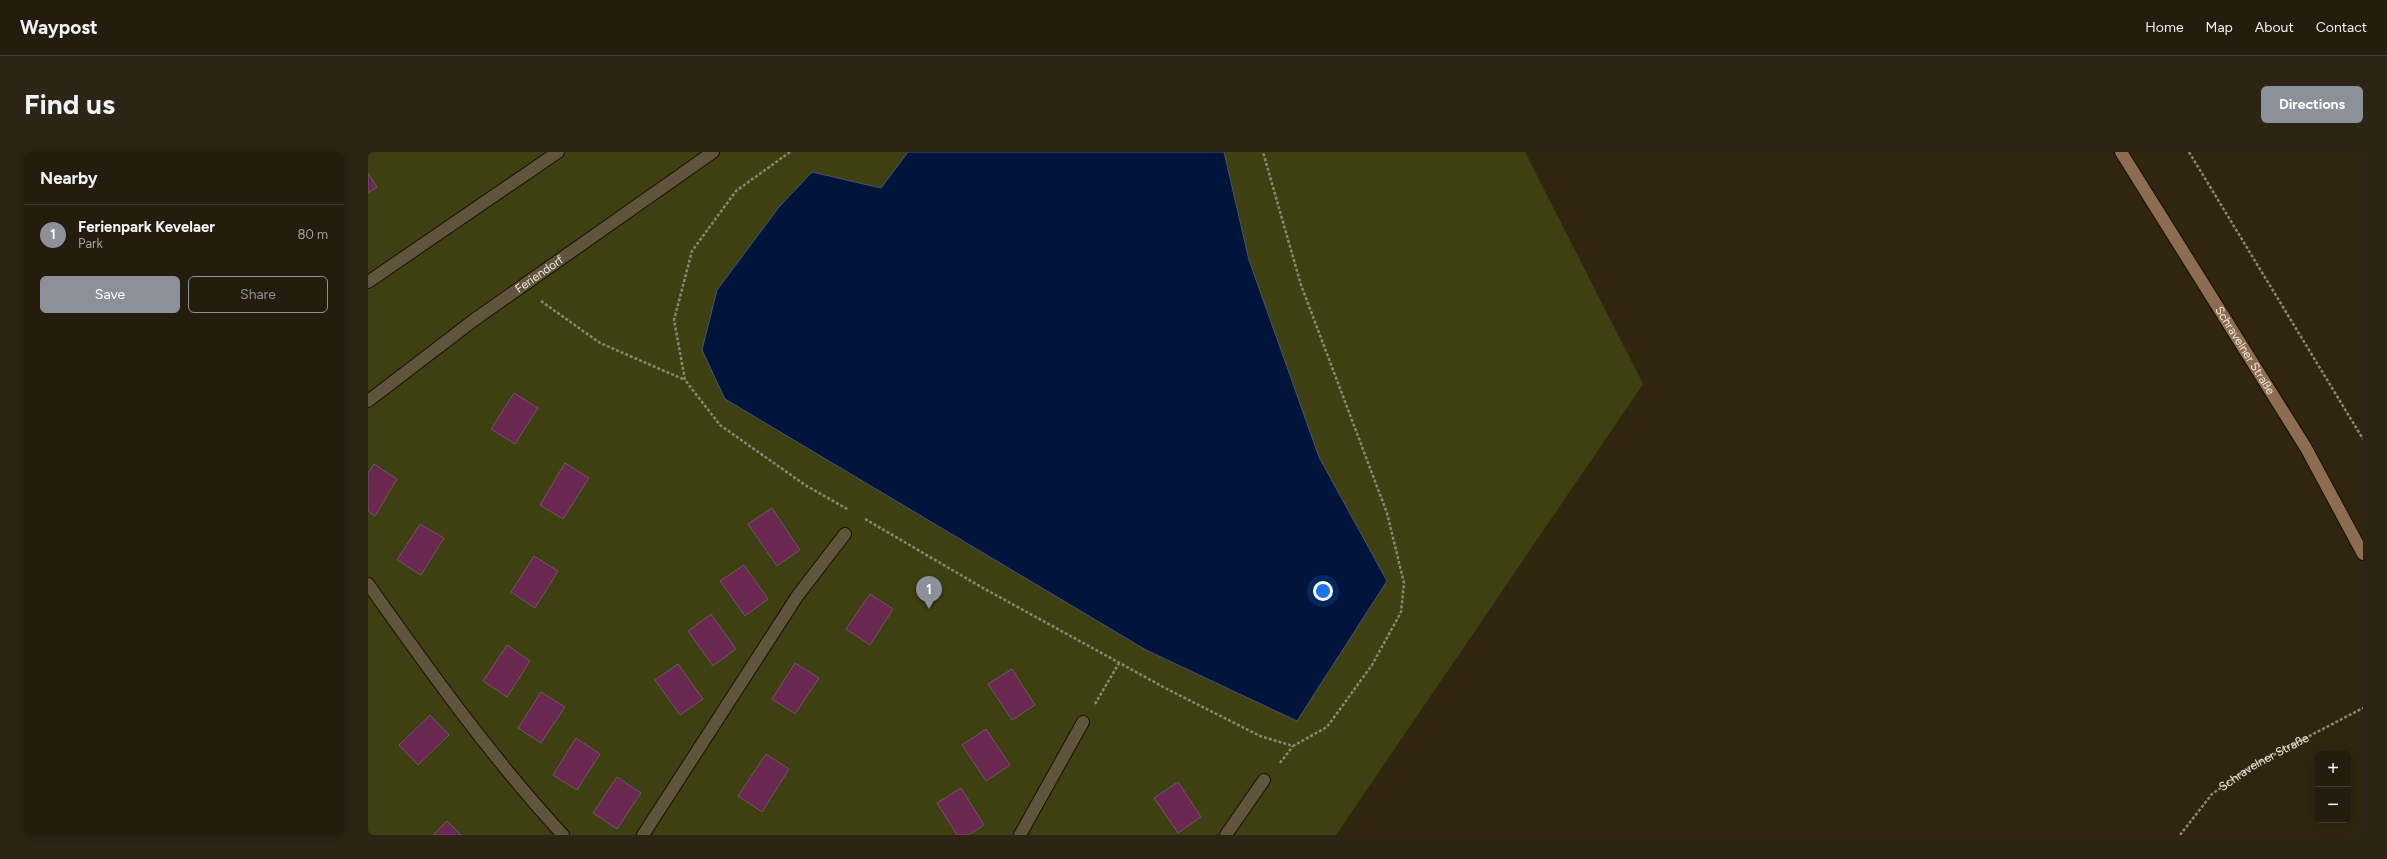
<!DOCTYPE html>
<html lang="en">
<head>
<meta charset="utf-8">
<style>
  body { margin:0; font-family:Figtree,sans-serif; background:#2c2515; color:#f1f3f6 }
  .controls { position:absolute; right:12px; bottom:12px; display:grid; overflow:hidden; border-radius:6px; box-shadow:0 2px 10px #0003 }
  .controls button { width:36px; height:36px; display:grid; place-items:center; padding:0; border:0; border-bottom:1px solid #413a2d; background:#241c0c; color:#f1f3f6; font:20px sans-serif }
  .you { position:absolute; left:955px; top:439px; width:14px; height:14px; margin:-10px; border:3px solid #fff; border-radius:50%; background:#1a73e8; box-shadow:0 0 0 6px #1a73e833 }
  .badge { display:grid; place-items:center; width:26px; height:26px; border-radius:50%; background:#8c9099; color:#fff; font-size:13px; font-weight:700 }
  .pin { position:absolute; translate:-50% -33px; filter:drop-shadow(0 1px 2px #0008) }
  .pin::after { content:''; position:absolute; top:21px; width:14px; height:12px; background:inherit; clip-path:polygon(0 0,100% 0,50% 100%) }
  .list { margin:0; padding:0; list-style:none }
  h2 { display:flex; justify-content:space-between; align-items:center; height:52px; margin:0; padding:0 16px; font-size:17px }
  h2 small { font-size:13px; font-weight:400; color:#a3a19d }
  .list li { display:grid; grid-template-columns:26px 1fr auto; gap:12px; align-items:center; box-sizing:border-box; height:60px; padding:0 16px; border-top:1px solid #413a2d }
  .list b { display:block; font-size:15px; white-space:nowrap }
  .list p { margin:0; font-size:13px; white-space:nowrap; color:#a3a19d }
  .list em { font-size:13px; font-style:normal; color:#a3a19d }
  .actions { display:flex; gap:8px; padding:12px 16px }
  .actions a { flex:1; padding:9px 0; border:1px solid #8c9099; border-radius:6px; text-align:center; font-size:14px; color:#8c9099 }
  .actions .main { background:#8c9099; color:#fff }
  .map { position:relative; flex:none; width:1995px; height:683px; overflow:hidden; border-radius:6px }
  header { display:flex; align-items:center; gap:24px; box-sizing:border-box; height:56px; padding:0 20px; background:#241c0c; border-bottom:1px solid #413a2d }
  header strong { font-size:19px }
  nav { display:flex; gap:22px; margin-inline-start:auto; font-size:14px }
  .intro { display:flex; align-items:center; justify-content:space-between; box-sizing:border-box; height:96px; padding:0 24px }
  h1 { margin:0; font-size:28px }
  .button { padding:10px 18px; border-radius:6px; background:#8c9099; color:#fff; font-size:14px; font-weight:700 }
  main { display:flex; gap:24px; padding:0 24px }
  aside { flex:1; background:#241c0c; border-radius:6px; box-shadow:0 2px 10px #0003 }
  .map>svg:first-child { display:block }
</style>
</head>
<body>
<header>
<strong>Waypost</strong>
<nav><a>Home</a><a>Map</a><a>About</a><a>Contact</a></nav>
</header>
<div class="intro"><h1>Find us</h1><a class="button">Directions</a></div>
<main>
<aside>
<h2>Nearby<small></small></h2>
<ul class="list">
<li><span class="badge">1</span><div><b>Ferienpark Kevelaer</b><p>Park</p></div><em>80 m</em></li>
</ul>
<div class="actions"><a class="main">Save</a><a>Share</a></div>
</aside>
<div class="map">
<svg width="1995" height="683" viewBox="0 0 1995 683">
  <rect width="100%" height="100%" fill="#302610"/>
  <polygon fill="#3f4012" points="0,0 1157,0 1275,232 968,683 0,683"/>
  <polygon fill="#00143c" stroke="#48546c" points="540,0 856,0 881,108 951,305 1019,429 929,569 778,498 357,247 334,198 349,138 411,55 444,20 513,36"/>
  <g fill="#6b2952" stroke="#6f5664">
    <polygon points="0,21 9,35 0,41"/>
    <polygon points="146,241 170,256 147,292 123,277"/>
    <polygon points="197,311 221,326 195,367 172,353"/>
    <polygon points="6,312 29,327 7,364 0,359 0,321"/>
    <polygon points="404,356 432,398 409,414 380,372"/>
    <polygon points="52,372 76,386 53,423 29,408"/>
    <polygon points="166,404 190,419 167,456 143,440"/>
    <polygon points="376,413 400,447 377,464 352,429"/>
    <polygon points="502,442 525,457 502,493 478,477"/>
    <polygon points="343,462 368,497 345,514 320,479"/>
    <polygon points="139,493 162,509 139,545 115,529"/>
    <polygon points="427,511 451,526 427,562 404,547"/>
    <polygon points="310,512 335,547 312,563 287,528"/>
    <polygon points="644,517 667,553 644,568 620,532"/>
    <polygon points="173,540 197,555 173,591 150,576"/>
    <polygon points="62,563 81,583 50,613 31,593"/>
    <polygon points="618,577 642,613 618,629 594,593"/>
    <polygon points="208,586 232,602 209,638 185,623"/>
    <polygon points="398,602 421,617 394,660 370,644"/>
    <polygon points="249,625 273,641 249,677 225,661"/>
    <polygon points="810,630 833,665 810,681 786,646"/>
    <polygon points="593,636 616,673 600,683 589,683 569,651"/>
    <polygon points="79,669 93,683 65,683"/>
  </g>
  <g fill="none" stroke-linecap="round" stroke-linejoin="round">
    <g stroke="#180f00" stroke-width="14">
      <g id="lane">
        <polyline points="0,130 190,0"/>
        <path id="s2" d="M0,249L106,168L345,0"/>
        <path d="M0,432C61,518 123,605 195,683"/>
        <polyline points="275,683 430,443 477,382"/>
        <polyline points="652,683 715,570"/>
        <polyline points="858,683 896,628"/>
      </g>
    </g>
    <g stroke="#180f00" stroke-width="14">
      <g id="secondary">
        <path id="s3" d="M1753,0L1938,296L1995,402"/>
      </g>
    </g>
    <g stroke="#8d8472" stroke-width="2.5" stroke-dasharray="3 2" stroke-linecap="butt">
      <polyline points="422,0 368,39 324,99 306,168 317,228 352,273 437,333 481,358"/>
      <polyline points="1821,0 1995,287"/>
      <polyline points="173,149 232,191 317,228"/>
      <polyline points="497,367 615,436 799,537 892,584 925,594 959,575 1004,513 1033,460 1036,431 1019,361 933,133 895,0"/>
      <polyline points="727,552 751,511"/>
      <polyline points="912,611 925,594"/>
      <path id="s1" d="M1812,683L1844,642L1884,614L1995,556"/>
    </g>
    <use href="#lane" stroke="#60543d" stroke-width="12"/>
    <use href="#secondary" stroke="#8c6d51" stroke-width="12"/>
  </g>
  <g text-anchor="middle" stroke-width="4" stroke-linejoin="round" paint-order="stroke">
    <g font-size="12" fill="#f1eadd" stroke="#141007">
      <text dy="4" stroke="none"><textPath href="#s2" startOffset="213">Feriendorf</textPath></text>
      <text dy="4" stroke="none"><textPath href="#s3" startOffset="234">Schravelner Straße</textPath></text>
      <text dy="4" stroke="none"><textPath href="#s1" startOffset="113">Schravelner Straße</textPath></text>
    </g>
  </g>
</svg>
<div class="controls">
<button>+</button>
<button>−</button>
</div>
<div class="you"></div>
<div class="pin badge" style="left:561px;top:457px">1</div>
</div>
</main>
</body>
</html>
